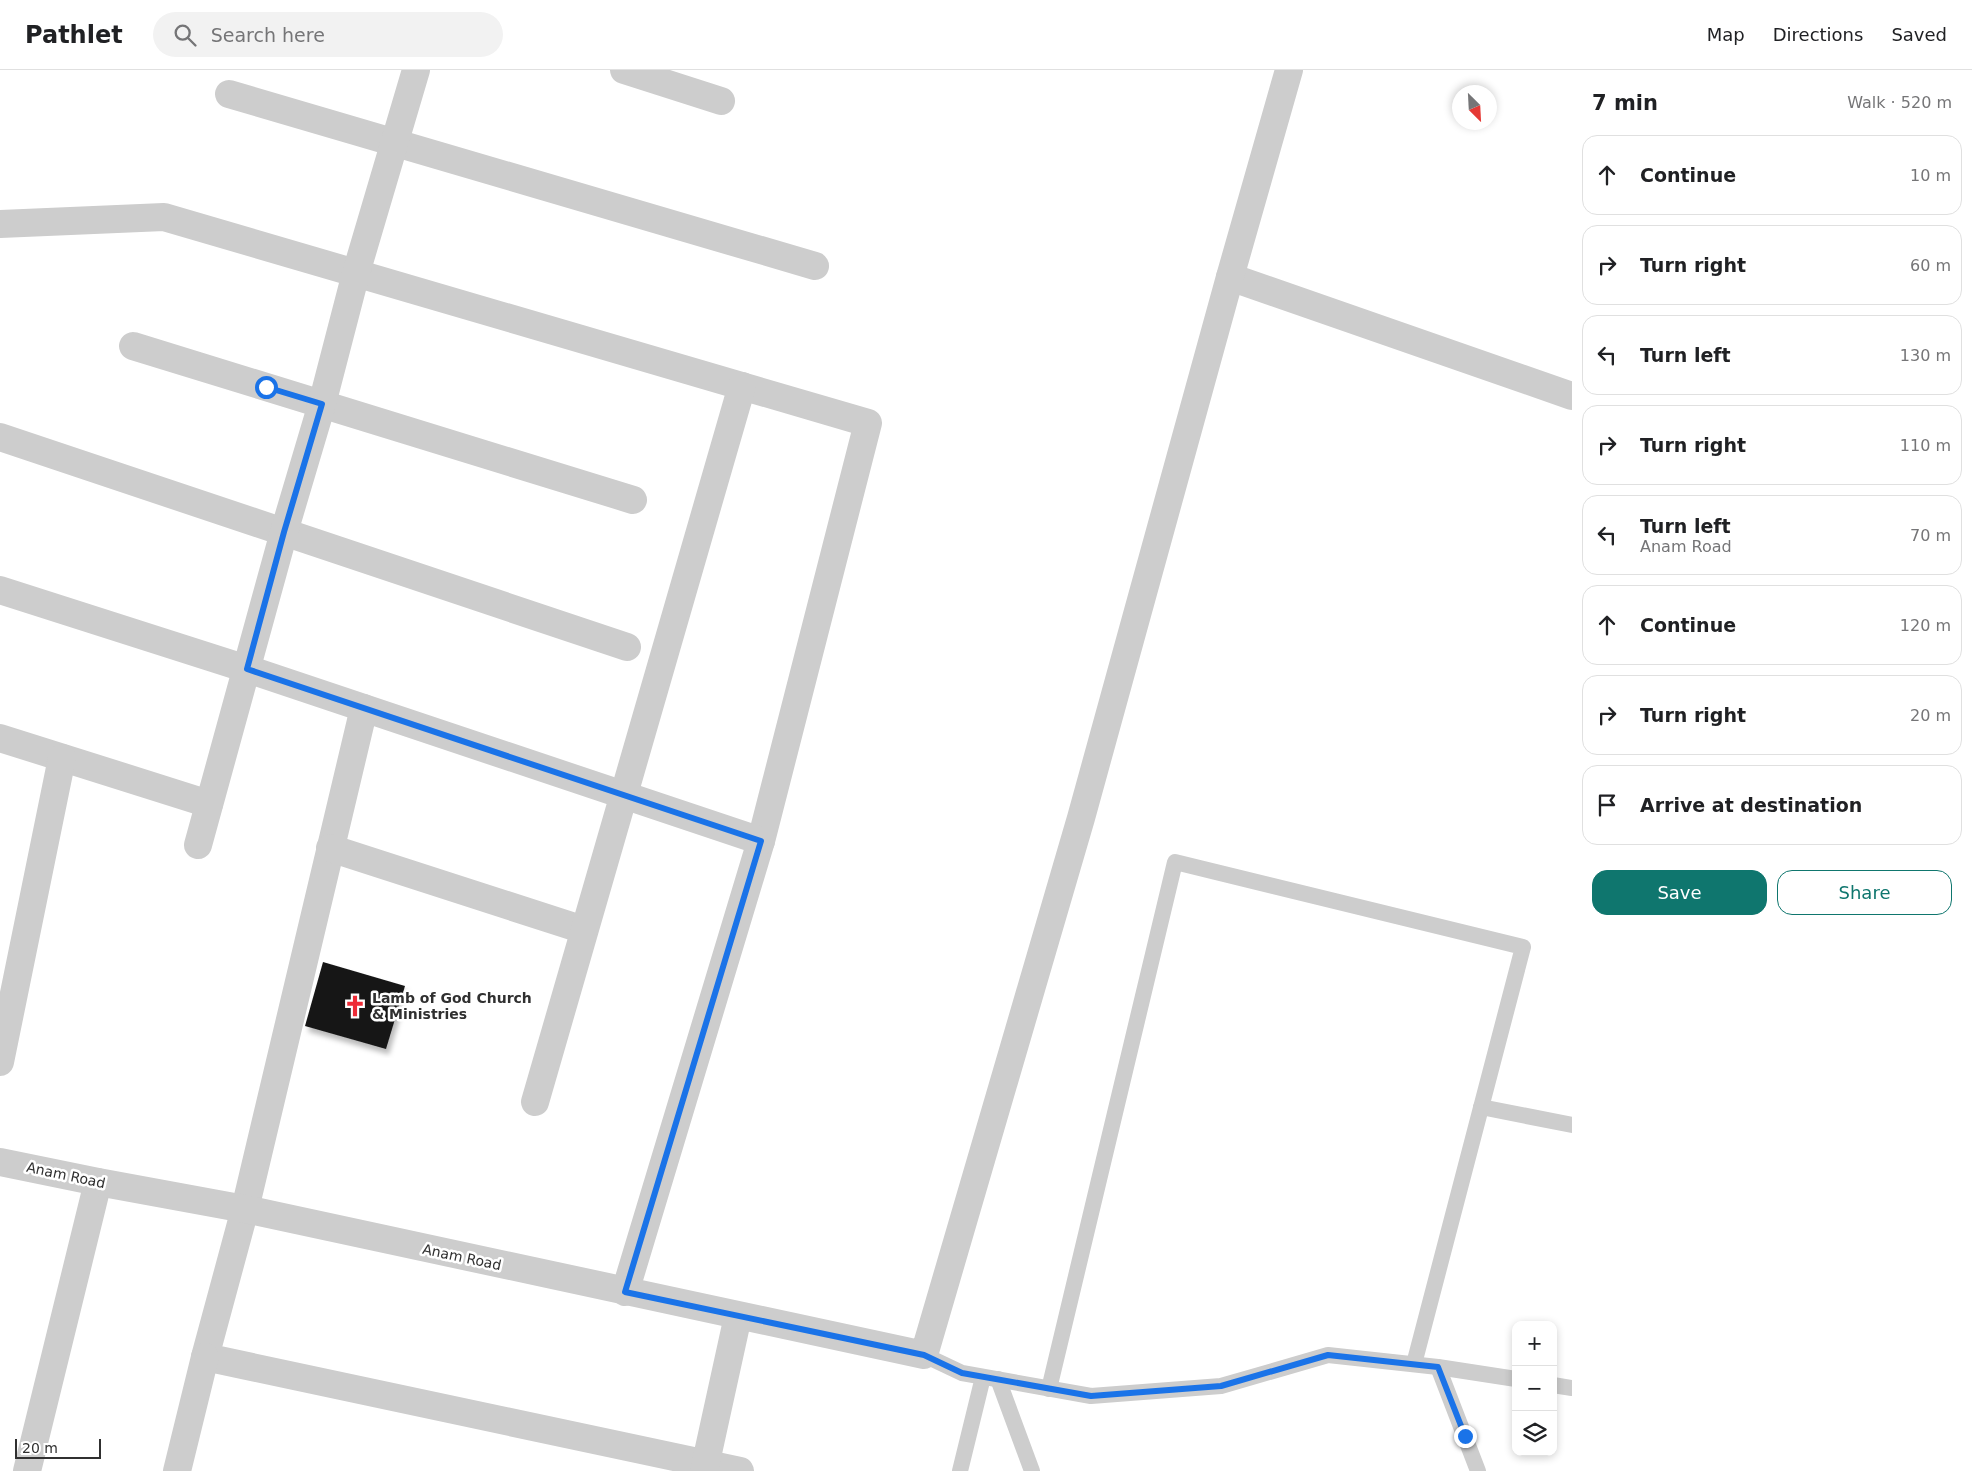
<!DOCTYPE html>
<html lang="en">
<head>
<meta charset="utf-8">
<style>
  body { margin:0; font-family:"DejaVu Sans",sans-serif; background:#f2f2f2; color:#202124 }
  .controls { position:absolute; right:15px; bottom:15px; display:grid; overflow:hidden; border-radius:10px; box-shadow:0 2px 8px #0003 }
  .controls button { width:45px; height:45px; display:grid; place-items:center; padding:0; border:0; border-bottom:1px solid #e0e0e0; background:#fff; color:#202124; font:25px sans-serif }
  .compass { position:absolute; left:1452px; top:15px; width:45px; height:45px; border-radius:50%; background:#fff; box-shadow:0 2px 8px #0003; rotate:156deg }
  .scale { position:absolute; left:15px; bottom:12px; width:86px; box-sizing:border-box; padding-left:5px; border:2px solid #303030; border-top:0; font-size:14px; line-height:18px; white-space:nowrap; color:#303030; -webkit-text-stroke:4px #fff; paint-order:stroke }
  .stop { position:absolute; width:15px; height:15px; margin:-11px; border:4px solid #1a73e8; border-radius:50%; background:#fff }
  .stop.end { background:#1a73e8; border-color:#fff; box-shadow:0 1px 5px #0008 }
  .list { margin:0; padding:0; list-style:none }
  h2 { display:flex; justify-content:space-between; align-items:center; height:65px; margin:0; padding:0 20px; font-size:21px }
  h2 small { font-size:16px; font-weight:400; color:#757577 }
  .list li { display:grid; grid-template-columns:32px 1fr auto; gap:15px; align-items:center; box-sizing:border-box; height:80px; margin:0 10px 10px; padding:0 10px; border:1px solid #e0e0e0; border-radius:15px }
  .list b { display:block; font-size:19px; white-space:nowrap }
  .list p { margin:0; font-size:16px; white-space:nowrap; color:#757577 }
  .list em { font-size:16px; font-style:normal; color:#757577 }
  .actions { display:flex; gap:10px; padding:15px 20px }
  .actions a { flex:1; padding:11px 0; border:1px solid #0f766e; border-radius:15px; text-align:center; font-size:18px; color:#0f766e }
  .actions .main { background:#0f766e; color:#fff }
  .icon { flex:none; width:28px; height:28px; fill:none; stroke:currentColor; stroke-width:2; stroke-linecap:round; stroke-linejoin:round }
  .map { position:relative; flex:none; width:1572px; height:1401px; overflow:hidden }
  header { display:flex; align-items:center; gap:30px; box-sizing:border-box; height:70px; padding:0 25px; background:#fff; border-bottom:1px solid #e0e0e0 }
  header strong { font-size:24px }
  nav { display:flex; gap:28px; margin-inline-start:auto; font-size:18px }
  .search { width:350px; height:45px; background:#f2f2f2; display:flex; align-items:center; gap:12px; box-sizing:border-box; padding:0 18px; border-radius:28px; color:#757577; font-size:19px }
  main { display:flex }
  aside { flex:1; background:#fff }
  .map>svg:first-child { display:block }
</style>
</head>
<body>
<header>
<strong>Pathlet</strong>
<div class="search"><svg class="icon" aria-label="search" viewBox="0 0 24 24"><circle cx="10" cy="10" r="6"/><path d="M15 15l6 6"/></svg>Search here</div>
<nav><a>Map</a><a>Directions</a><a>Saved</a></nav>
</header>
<main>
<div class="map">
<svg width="1572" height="1401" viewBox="0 0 1572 1401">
  <defs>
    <filter id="shadow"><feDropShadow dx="3" dy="5.5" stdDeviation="2.5" flood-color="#0004"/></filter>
  </defs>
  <rect width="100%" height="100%" fill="#fff"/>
  <polygon fill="#171717" filter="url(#shadow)" points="323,892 405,916 386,979 305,956"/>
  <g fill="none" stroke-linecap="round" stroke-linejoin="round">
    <g stroke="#cdcdcd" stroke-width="16">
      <polyline points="1481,1037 1572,1055"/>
      <polyline points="924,1285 962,1303 1091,1326 1221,1316 1328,1285 1438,1297 1516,1309"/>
      <polyline points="1438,1297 1478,1401"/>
      <polyline points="998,1309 1032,1401"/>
      <polyline points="1553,1315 1572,1318"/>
      <polyline points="1049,1319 1175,792 1523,877 1414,1294"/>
      <polyline points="960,1401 983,1307"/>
    </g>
    <g stroke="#cdcdcd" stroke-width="28">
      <polyline points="624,0 721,31"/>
      <polyline points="229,24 815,196"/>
      <polyline points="0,154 164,147 868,353 761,771 625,1222"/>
      <polyline points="1230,207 1572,326"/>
      <polyline points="133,276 633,430"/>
      <polyline points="0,367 627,577"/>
      <polyline points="0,520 247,599 761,771"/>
      <polyline points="364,638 245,1139 205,1287 740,1401"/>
      <polyline points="0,668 209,734"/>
      <polyline points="198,775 284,462 322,334 356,203 416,0"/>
      <polyline points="330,778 584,860"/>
      <polyline points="0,992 62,688"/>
      <polyline points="535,1032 742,316"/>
      <polyline points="27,1401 98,1112"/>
      <polyline points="177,1401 205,1287"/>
      <polyline points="704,1401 738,1246"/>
    </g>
    <polyline stroke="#cdcdcd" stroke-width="28" points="0,1092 98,1112 245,1139 924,1285 1081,748 1230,207 1289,0"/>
  </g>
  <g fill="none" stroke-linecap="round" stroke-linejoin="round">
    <polyline stroke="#1a73e8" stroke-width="6" points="266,317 322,334 284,462 247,599 761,771 625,1222 924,1285 962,1303 1091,1326 1221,1316 1328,1285 1438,1297 1465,1366"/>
  </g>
  <defs>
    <g id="church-bare" transform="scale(1.725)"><path d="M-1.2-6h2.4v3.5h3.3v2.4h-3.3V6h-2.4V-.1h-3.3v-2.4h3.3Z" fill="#ee2c37" stroke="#fff" stroke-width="2.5" paint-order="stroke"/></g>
  </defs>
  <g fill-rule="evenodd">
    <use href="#church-bare" x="355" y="936"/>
  </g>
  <g text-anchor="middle" stroke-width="5" stroke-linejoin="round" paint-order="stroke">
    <g font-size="14" font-weight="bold" fill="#303030" stroke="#fff" text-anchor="start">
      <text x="372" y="933">Lamb of God Church<tspan x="372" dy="16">&amp; Ministries</tspan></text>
    </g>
    <g font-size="14" fill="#303030" stroke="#fff">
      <text transform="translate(66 1105) rotate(12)" y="5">Anam Road</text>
      <text transform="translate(462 1187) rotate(12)" y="5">Anam Road</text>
    </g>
  </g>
</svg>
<div class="controls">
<button>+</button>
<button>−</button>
<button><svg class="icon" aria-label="layers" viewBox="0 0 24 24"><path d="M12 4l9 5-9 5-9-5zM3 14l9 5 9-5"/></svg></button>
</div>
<svg class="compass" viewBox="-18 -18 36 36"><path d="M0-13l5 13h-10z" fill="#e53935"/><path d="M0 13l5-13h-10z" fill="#757577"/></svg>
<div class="scale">20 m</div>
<div class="stop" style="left:266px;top:317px"></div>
<div class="stop end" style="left:1465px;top:1366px"></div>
</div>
<aside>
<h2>7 min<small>Walk · 520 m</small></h2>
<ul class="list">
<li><svg class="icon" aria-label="ahead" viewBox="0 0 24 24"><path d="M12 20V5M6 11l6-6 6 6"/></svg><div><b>Continue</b></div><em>10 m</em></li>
<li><svg class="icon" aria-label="right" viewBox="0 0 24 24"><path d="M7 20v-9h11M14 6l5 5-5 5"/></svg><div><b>Turn right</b></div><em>60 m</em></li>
<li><svg class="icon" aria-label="left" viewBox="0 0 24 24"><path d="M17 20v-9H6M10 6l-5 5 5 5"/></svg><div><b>Turn left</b></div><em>130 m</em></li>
<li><svg class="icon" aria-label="right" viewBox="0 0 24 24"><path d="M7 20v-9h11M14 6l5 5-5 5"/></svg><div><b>Turn right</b></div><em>110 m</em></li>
<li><svg class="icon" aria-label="left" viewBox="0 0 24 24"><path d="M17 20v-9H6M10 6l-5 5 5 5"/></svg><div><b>Turn left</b><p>Anam Road</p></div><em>70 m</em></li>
<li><svg class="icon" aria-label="ahead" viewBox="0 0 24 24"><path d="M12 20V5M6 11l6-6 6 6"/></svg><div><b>Continue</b></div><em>120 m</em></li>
<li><svg class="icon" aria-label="right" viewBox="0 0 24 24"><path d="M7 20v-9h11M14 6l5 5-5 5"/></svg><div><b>Turn right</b></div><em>20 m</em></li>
<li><svg class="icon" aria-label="arrive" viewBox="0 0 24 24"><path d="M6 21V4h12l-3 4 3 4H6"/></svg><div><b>Arrive at destination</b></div></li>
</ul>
<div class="actions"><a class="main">Save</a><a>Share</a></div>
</aside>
</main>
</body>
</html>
